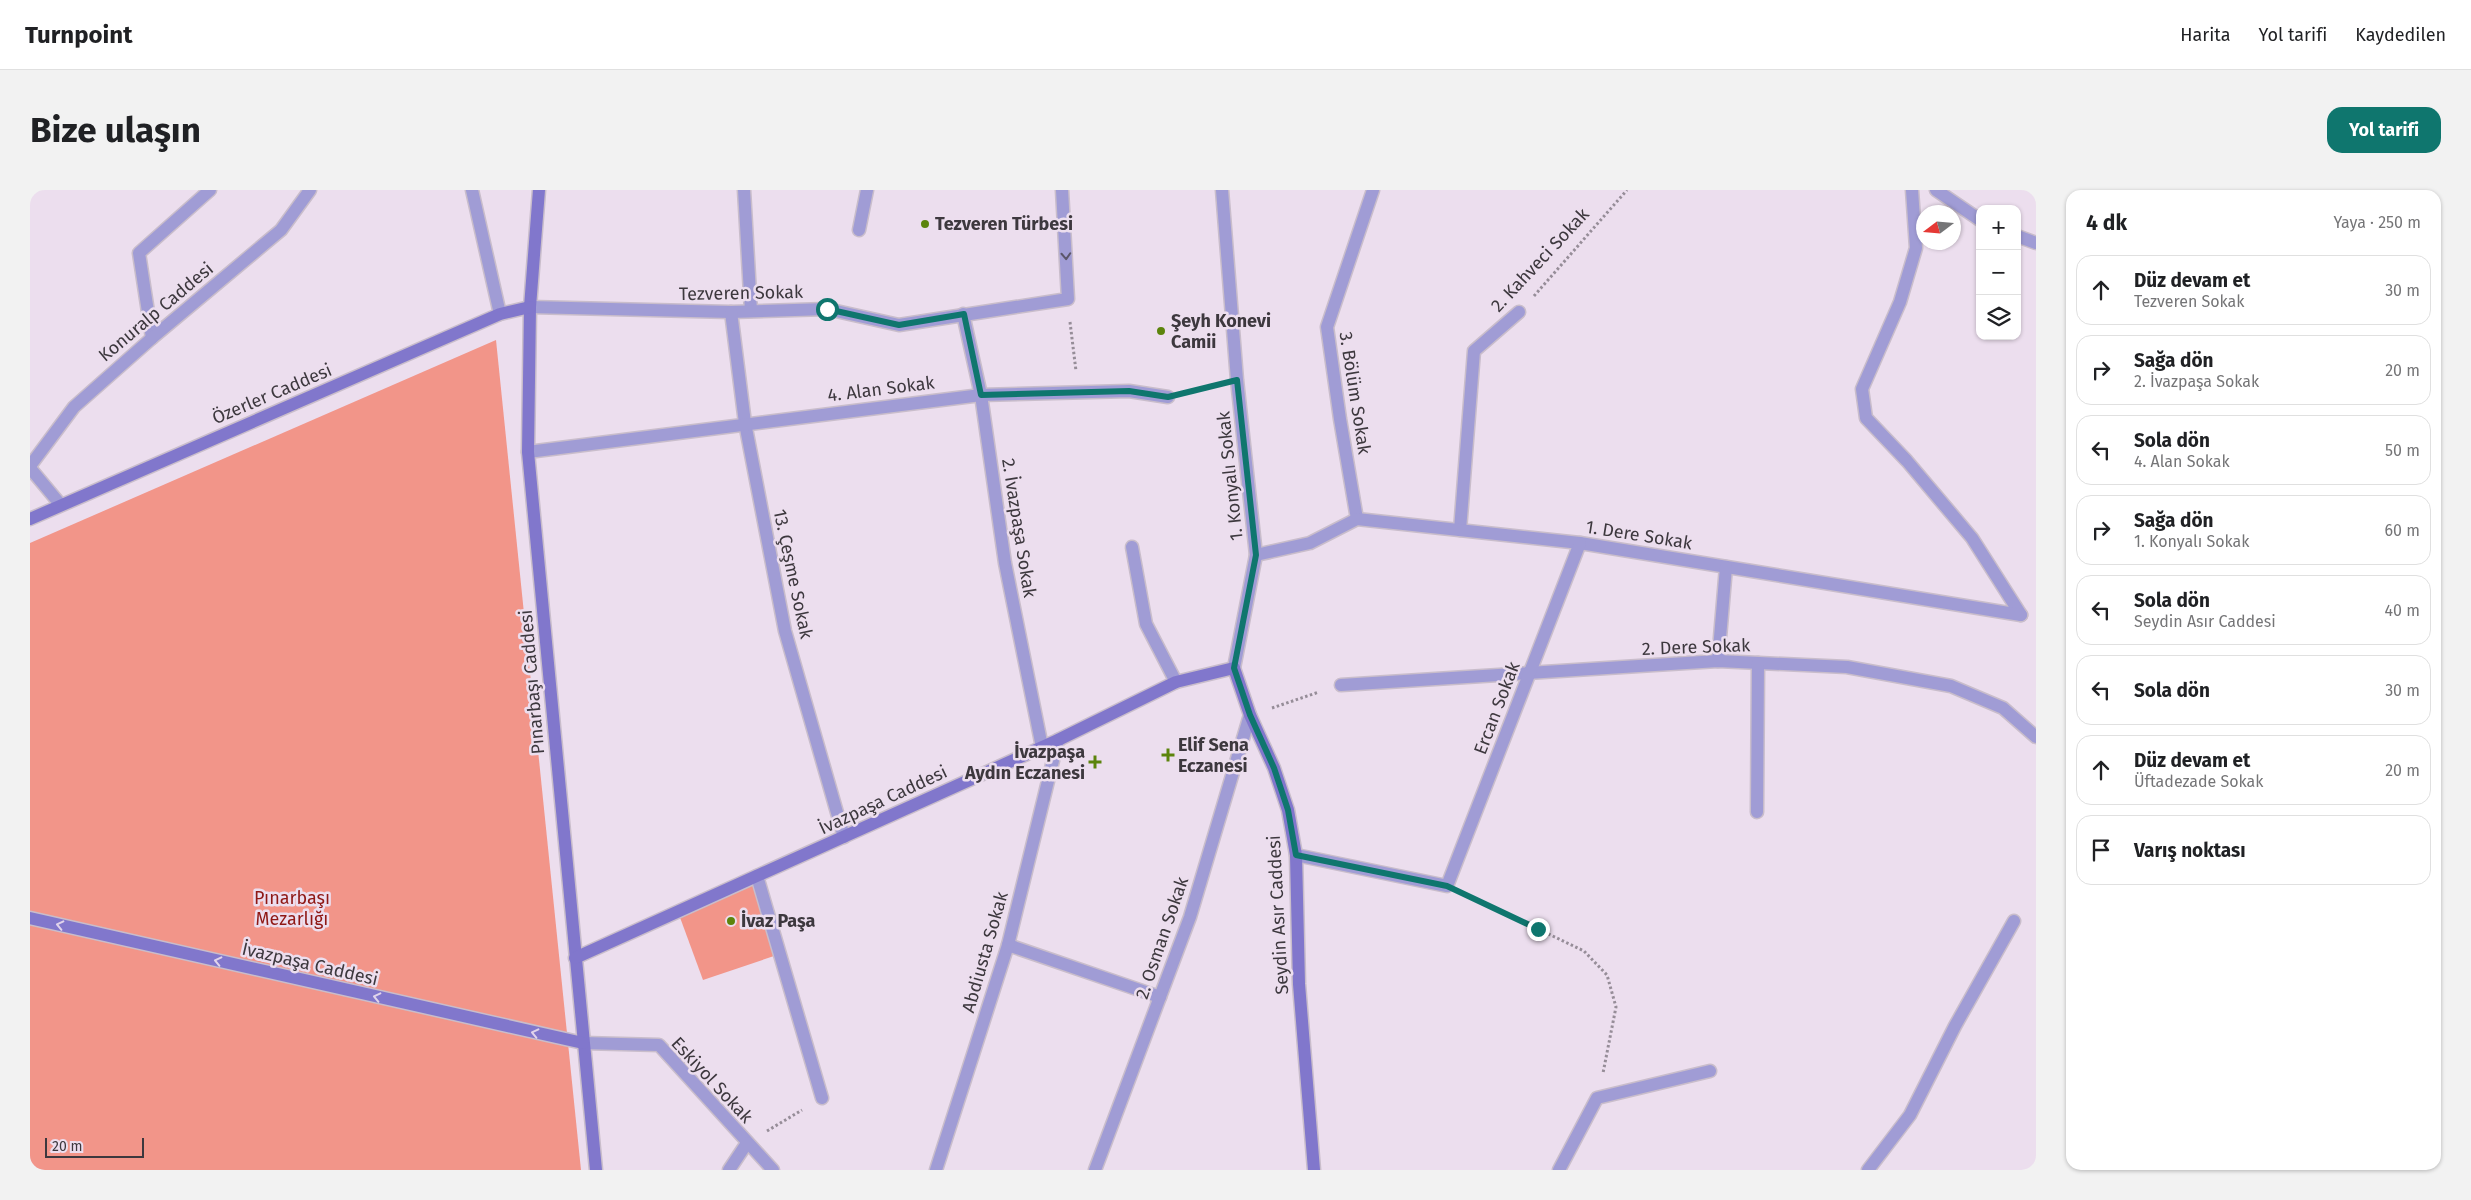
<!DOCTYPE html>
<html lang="tr">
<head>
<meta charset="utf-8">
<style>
  body { margin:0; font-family:"Fira Sans",sans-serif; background:#f2f2f2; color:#202124 }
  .controls { position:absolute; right:15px; top:15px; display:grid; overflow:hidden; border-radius:10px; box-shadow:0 1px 4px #0004 }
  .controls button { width:45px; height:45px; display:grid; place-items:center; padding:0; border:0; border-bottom:1px solid #e0e0e0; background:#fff; color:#202124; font:25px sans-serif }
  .compass { position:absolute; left:1886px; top:15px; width:45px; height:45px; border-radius:50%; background:#fff; box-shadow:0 1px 4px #0004; rotate:254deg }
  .scale { position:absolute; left:15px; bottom:12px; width:99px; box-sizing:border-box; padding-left:5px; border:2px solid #3d383e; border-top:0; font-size:14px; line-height:18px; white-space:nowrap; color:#3d383e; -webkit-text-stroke:4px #ecdeee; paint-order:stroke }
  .stop { position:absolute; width:15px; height:15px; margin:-11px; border:4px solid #0f766e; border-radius:50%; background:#fff }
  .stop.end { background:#0f766e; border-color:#fff; box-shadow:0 1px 5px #0008 }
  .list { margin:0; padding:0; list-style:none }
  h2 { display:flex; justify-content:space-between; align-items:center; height:65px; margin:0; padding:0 20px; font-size:21px }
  h2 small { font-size:16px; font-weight:400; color:#757577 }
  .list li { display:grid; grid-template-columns:32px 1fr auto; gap:15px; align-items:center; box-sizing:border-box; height:70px; margin:0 10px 10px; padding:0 10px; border:1px solid #e0e0e0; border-radius:15px }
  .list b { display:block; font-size:19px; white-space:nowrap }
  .list p { margin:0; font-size:16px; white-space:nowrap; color:#757577 }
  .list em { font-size:16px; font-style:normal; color:#757577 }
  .icon { flex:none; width:28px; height:28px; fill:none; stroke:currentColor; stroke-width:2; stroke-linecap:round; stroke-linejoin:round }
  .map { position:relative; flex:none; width:2006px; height:980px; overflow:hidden; border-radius:15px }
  header { display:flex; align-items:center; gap:30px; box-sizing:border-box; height:70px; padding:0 25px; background:#fff; border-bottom:1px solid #e0e0e0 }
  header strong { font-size:24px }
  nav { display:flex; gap:28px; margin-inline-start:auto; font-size:18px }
  .intro { display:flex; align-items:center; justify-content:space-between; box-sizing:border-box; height:120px; padding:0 30px }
  h1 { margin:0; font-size:35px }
  .button { padding:12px 22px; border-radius:15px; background:#0f766e; color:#fff; font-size:18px; font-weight:700 }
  main { display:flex; gap:30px; padding:0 30px }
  aside { flex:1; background:#fff; border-radius:15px; box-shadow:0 1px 4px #0004 }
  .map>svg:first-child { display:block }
</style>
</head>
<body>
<header>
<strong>Turnpoint</strong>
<nav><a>Harita</a><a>Yol tarifi</a><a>Kaydedilen</a></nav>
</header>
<div class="intro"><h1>Bize ulaşın</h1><a class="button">Yol tarifi</a></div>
<main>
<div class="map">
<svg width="2006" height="980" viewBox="0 0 2006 980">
  <rect width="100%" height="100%" fill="#ecdeee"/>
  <g fill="#f29589">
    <polygon points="466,150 551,980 0,980 0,353"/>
    <polygon points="727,686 750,764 673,790 648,722"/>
  </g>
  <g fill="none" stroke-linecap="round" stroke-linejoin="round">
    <g stroke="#c9bdcb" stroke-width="15">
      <g id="street">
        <polyline points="442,0 470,124"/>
        <polyline points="714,0 721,121"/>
        <polyline points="1192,0 1207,190 1226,365 1204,478"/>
        <polyline points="1882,0 1886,58 1870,112 1832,199 1836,228 1877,271 1942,348 1991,425"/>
        <polyline points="1906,0 1950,30"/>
        <polyline points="829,40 837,0"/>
        <polyline points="1987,46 2006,53"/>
        <polyline points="500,117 701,122 797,119 869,135 1038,109 1032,0"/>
        <polyline points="701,122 715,233 755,441 814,647"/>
        <polyline points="933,124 951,205 975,373 1012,557"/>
        <polyline points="122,148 109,63 180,0"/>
        <polyline points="498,262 951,205 1099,201 1138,207"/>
        <polyline points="0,276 44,217 122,148 251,40 280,0"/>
        <polyline points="0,278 30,314"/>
        <polyline points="1327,329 1310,229 1297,137 1343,0"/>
        <polyline points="1430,340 1444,161 1489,122"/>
        <polyline points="1102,357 1116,434 1146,492"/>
        <polyline points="1226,365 1280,353 1327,329 1550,353 1991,425"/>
        <polyline points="1688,471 1696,377"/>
        <polyline points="1311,495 1688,471 1817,477 1921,496 1973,518 2006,547"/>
        <polyline points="1727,622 1728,473"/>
        <polyline points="1266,665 1417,696 1550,353"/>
        <polyline points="727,686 792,908"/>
        <polyline points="978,755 1130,807"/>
        <polyline points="553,853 629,855 743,980"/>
        <polyline points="699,980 717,953"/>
        <polyline points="906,980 978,755 1028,550"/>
        <polyline points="1065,980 1160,727 1220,525"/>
        <polyline points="1529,980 1567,908 1680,881"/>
        <polyline points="1838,980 1880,925 1925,836 1984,731"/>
      </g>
    </g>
    <g stroke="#c9bdcb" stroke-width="15">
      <g id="secondary">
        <polyline points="509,0 500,117 498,262 566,980"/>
        <polyline points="0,329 470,124 500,117"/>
        <polyline points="0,728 553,853"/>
        <polyline points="545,768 1028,550 1146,492 1204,478 1220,525 1244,578 1258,620 1266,665 1269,794 1284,980"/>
      </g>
    </g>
    <g stroke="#968d98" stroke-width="3" stroke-dasharray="2.5 2.5" stroke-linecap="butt">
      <polyline points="1504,106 1597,0"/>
      <polyline points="1040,132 1046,181"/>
      <polyline points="1159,202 1184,195"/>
      <polyline points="1242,518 1289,502"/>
      <polyline points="1437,705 1554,761 1577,785 1586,817 1573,883"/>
      <polyline points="737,941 772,920"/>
    </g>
    <use href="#street" stroke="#a09cd5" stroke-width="12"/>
    <use href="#secondary" stroke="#8177cc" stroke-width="12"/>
  </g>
  <defs><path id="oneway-chevron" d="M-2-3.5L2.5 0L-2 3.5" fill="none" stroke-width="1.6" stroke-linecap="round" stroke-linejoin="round" transform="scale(1.25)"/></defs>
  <use stroke="#5b566b" href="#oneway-chevron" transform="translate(1036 66) rotate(87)"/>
  <g stroke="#e1d4eb">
    <use href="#oneway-chevron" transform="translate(30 735) rotate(-167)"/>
    <use href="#oneway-chevron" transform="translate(188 771) rotate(-167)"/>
    <use href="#oneway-chevron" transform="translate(347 807) rotate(-167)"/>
    <use href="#oneway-chevron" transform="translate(505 843) rotate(-167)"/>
  </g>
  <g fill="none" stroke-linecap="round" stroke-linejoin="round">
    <polyline stroke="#0f766e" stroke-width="6" points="797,119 869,135 934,124 951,205 1099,201 1138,207 1207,190 1226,365 1204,478 1220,525 1244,578 1258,620 1266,665 1417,696 1508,739"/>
  </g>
  <g fill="#5c840c" stroke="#ecdeee" stroke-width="2">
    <circle cx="895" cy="34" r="5"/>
    <circle cx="1131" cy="141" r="5"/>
    <path d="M1135.5 557.5h5v5h5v5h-5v5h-5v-5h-5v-5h5z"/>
    <path d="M1062.5 564.5h5v5h5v5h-5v5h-5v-5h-5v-5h5z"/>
    <circle cx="701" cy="731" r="5"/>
  </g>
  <g text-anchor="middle" stroke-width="5" stroke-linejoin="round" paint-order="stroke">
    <g font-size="18" font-weight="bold" fill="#3d383e" stroke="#ecdeee" text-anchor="start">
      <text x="905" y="40">Tezveren Türbesi</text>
      <text x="1141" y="137">Şeyh Konevi<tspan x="1141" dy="21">Camii</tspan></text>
      <text x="1148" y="561">Elif Sena<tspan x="1148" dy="21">Eczanesi</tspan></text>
      <text x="1055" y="568" text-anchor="end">İvazpaşa<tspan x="1055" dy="21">Aydın Eczanesi</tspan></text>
      <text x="711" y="737">İvaz Paşa</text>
    </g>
    <g font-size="18" fill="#3d383e" stroke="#ecdeee">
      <text transform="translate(1510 70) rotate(-47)" y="6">2. Kahveci Sokak</text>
      <text transform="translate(711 103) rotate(-1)" y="6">Tezveren Sokak</text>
      <text transform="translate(126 122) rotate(-40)" y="6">Konuralp Caddesi</text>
      <text transform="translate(851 199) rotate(-7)" y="6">4. Alan Sokak</text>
      <text transform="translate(1325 203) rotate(81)" y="6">3. Bölüm Sokak</text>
      <text transform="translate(242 204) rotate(-23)" y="6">Özerler Caddesi</text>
      <text transform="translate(1200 286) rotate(-96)" y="6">1. Konyalı Sokak</text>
      <text transform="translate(989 338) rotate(81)" y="6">2. İvazpaşa Sokak</text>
      <text transform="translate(1609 345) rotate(9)" y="6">1. Dere Sokak</text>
      <text transform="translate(763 384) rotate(78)" y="6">13. Çeşme Sokak</text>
      <text transform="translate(1666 457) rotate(-2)" y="6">2. Dere Sokak</text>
      <text transform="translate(502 492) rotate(-95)" y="6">Pınarbaşı Caddesi</text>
      <text transform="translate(1467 518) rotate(-69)" y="6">Ercan Sokak</text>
      <text transform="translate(853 610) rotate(-25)" y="6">İvazpaşa Caddesi</text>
      <text transform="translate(1248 725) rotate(-93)" y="6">Seydin Asır Caddesi</text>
      <text transform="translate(1132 748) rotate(-71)" y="6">2. Osman Sokak</text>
      <text transform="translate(955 762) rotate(-74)" y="6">Abdiusta Sokak</text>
      <text transform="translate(280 774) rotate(13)" y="6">İvazpaşa Caddesi</text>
      <text transform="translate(682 890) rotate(47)" y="6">Eskiyol Sokak</text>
    </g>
    <g font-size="18" fill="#8f1815" stroke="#ecdeee">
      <text x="262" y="714">Pınarbaşı<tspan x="262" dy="21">Mezarlığı</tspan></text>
    </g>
  </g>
</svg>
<div class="controls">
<button>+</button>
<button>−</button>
<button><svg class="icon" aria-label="layers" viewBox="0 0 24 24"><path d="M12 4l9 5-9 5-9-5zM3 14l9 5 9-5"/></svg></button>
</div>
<svg class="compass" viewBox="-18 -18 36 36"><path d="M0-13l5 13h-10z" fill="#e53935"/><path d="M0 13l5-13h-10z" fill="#757577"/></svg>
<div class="scale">20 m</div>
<div class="stop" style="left:797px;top:119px"></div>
<div class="stop end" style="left:1508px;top:739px"></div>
</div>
<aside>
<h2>4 dk<small>Yaya · 250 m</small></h2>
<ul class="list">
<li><svg class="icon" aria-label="ahead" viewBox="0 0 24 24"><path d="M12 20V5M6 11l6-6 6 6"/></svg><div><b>Düz devam et</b><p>Tezveren Sokak</p></div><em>30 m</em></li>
<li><svg class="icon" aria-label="right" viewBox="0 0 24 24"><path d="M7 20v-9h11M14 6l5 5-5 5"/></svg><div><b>Sağa dön</b><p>2. İvazpaşa Sokak</p></div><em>20 m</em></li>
<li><svg class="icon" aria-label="left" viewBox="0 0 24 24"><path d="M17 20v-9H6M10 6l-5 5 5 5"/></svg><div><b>Sola dön</b><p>4. Alan Sokak</p></div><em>50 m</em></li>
<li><svg class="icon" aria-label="right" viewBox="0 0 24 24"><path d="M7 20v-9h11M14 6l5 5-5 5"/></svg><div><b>Sağa dön</b><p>1. Konyalı Sokak</p></div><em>60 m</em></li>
<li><svg class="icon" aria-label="left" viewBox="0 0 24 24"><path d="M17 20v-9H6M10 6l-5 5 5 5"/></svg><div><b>Sola dön</b><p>Seydin Asır Caddesi</p></div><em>40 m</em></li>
<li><svg class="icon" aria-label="left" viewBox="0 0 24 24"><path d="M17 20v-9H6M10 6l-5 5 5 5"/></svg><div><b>Sola dön</b></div><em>30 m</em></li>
<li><svg class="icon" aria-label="ahead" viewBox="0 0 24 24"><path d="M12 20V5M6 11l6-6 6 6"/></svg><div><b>Düz devam et</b><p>Üftadezade Sokak</p></div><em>20 m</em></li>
<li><svg class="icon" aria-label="arrive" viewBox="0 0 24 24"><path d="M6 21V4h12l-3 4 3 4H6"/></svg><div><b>Varış noktası</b></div></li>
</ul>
</aside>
</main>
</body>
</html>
